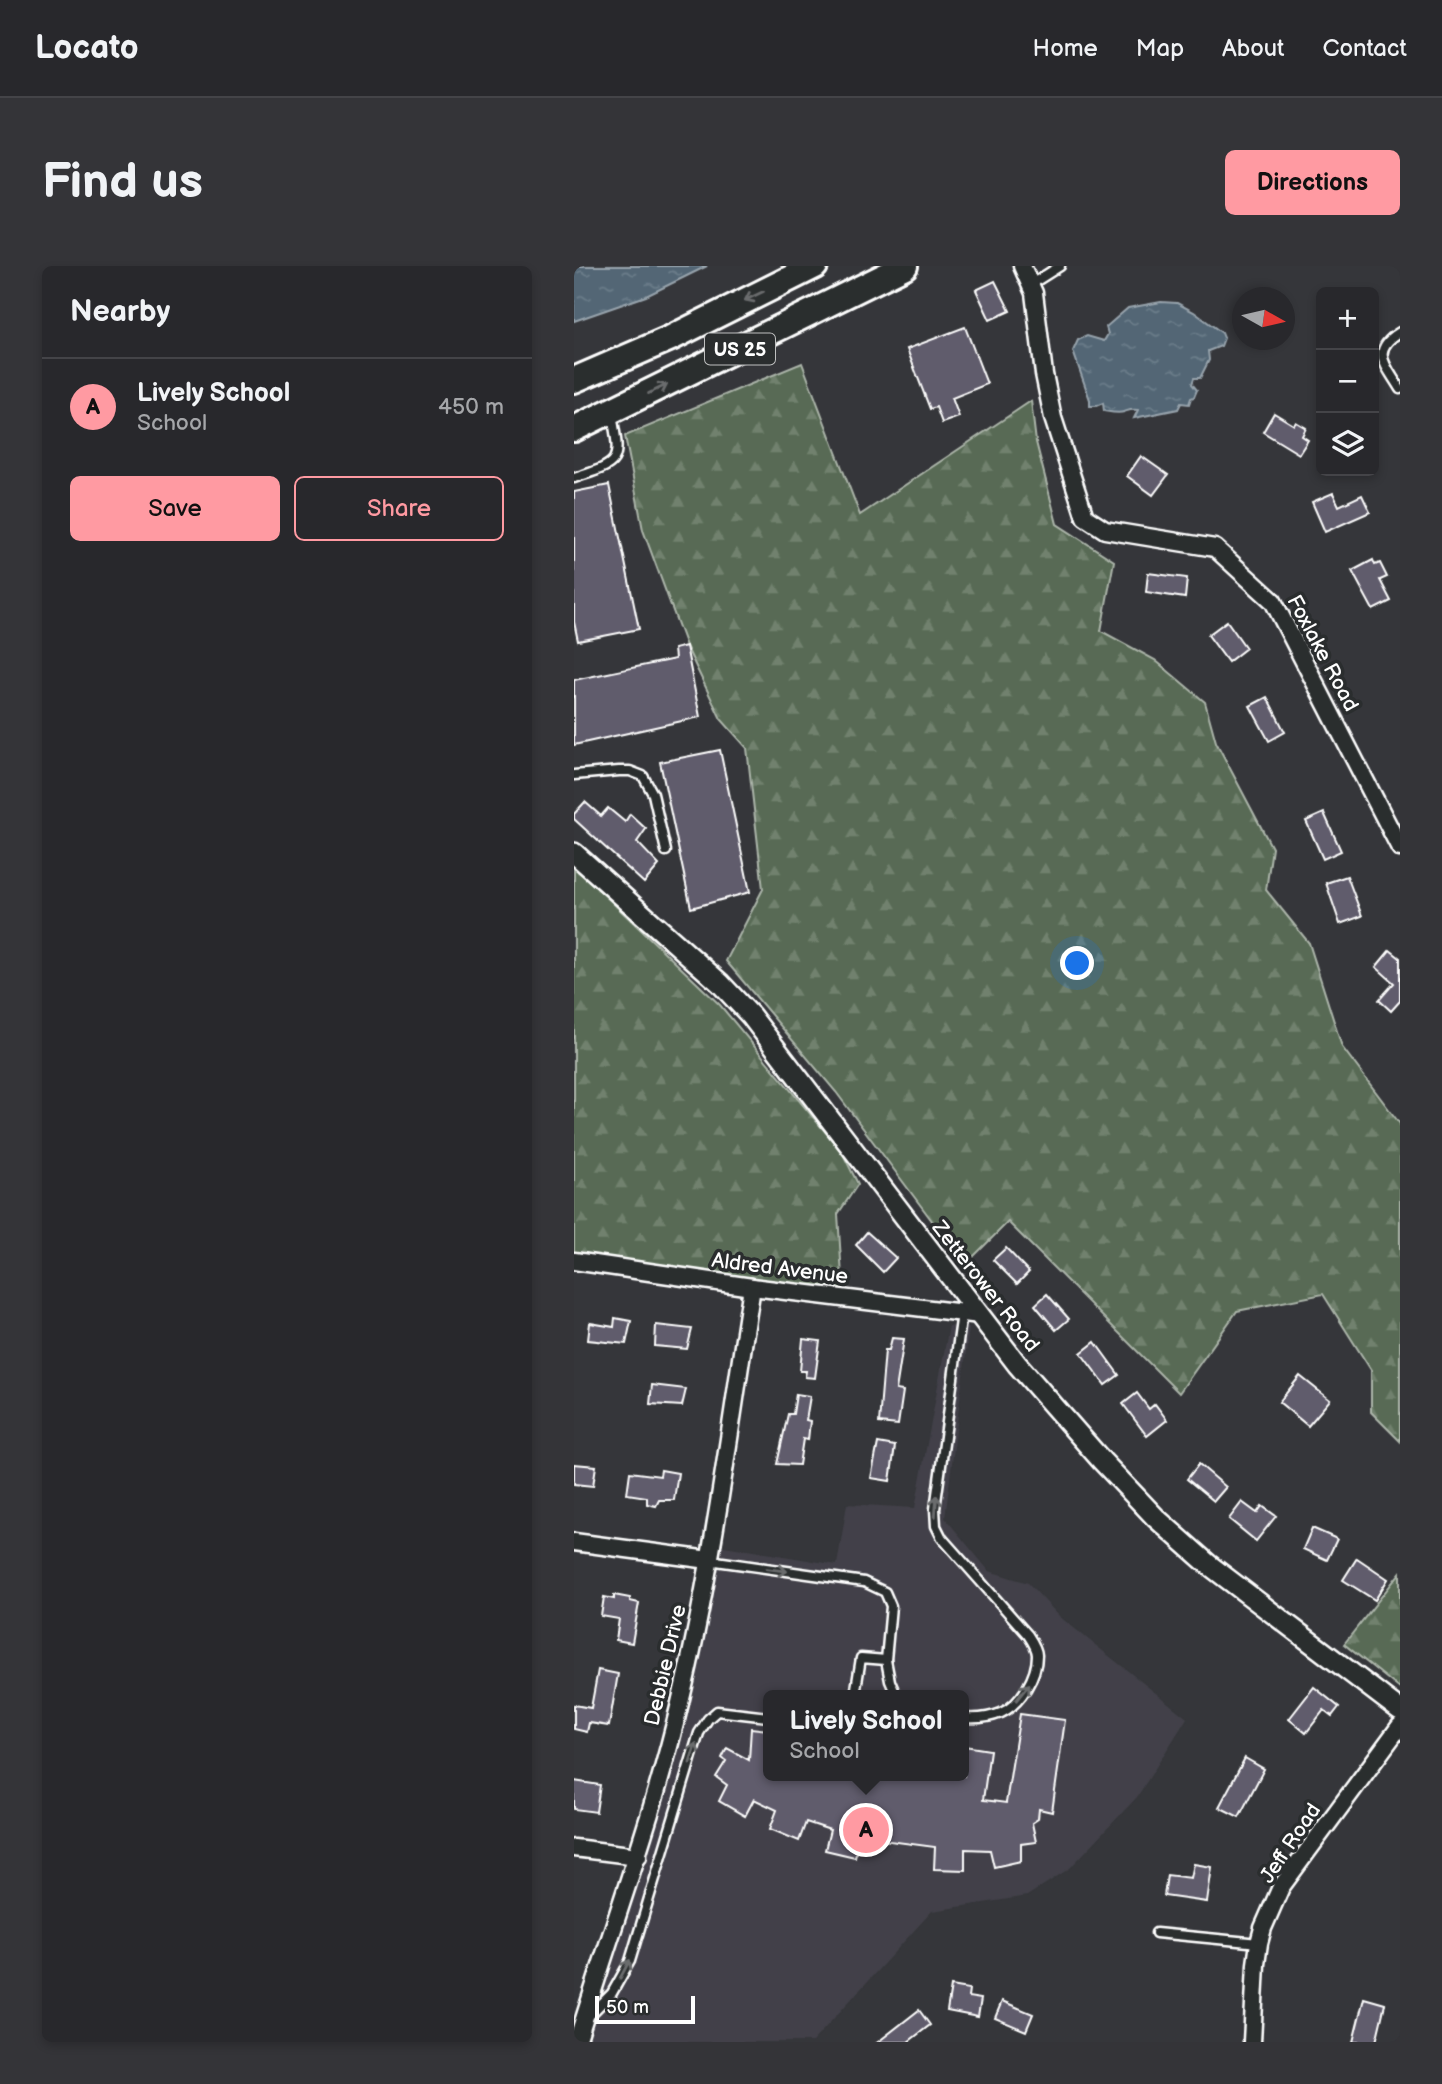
<!DOCTYPE html>
<html lang="en">
<head>
<meta charset="utf-8">
<style>
  body { margin:0; font-family:"Balsamiq Sans",sans-serif; background:#343438; color:#f1f3f6 }
  .controls { position:absolute; right:21px; top:21px; display:grid; overflow:hidden; border-radius:10px; box-shadow:0 4px 10px #0003 }
  .controls button { width:63px; height:63px; display:grid; place-items:center; padding:0; border:0; border-bottom:2px solid #444448; background:#28282c; color:#f1f3f6; font:35px sans-serif }
  .compass { position:absolute; left:658px; top:21px; width:63px; height:63px; border-radius:50%; background:#28282c; box-shadow:0 4px 10px #0003; rotate:98deg }
  .scale { position:absolute; left:21px; bottom:18px; width:100px; box-sizing:border-box; padding-left:7px; border:4px solid #fff; border-top:0; font-size:19px; line-height:24px; white-space:nowrap; color:#fff; -webkit-text-stroke:5px #2a2d2e; paint-order:stroke }
  .you { position:absolute; left:504px; top:698px; width:24px; height:24px; margin:-18px; border:5px solid #fff; border-radius:50%; background:#1a73e8; box-shadow:0 0 0 10px #1a73e833 }
  .badge { display:grid; place-items:center; width:46px; height:46px; border-radius:50%; background:#ff9aa2; color:#111; font-size:23px; font-weight:700 }
  .pin { position:absolute; translate:-50% -50%; border:4px solid #fff; box-shadow:0 2px 7px #0006 }
  .popup { position:absolute; left:189px; top:1424px; width:206px; height:91px; box-sizing:border-box; display:grid; place-content:center; border-radius:10px; background:#28282c; filter:drop-shadow(0 2px 5px #0005); font-size:23px; white-space:nowrap; color:#a5a6a9 }
  .popup b { font-size:26px; color:#f1f3f6 }
  .popup::after { content:''; position:absolute; left:50%; top:100%; margin-left:-14px; border:14px solid transparent; border-top-color:#28282c }
  .list { margin:0; padding:0; list-style:none }
  h2 { display:flex; justify-content:space-between; align-items:center; height:91px; margin:0; padding:0 28px; font-size:30px }
  h2 small { font-size:23px; font-weight:400; color:#a5a6a9 }
  .list li { display:grid; grid-template-columns:46px 1fr auto; gap:21px; align-items:center; box-sizing:border-box; height:98px; padding:0 28px; border-top:2px solid #444448 }
  .list b { display:block; font-size:26px; white-space:nowrap }
  .list p { margin:0; font-size:23px; white-space:nowrap; color:#a5a6a9 }
  .list em { font-size:23px; font-style:normal; color:#a5a6a9 }
  .actions { display:flex; gap:14px; padding:21px 28px }
  .actions a { flex:1; padding:16px 0; border:2px solid #ff9aa2; border-radius:10px; text-align:center; font-size:24px; color:#ff9aa2 }
  .actions .main { background:#ff9aa2; color:#111 }
  .icon { flex:none; width:38px; height:38px; fill:none; stroke:currentColor; stroke-width:2; stroke-linecap:round; stroke-linejoin:round }
  .map { position:relative; flex:none; width:826px; height:1776px; overflow:hidden; border-radius:10px }
  header { display:flex; align-items:center; gap:42px; box-sizing:border-box; height:98px; padding:0 35px; background:#28282c; border-bottom:2px solid #444448 }
  header strong { font-size:33px }
  nav { display:flex; gap:38px; margin-inline-start:auto; font-size:24px }
  .intro { display:flex; align-items:center; justify-content:space-between; box-sizing:border-box; height:168px; padding:0 42px }
  h1 { margin:0; font-size:49px }
  .button { padding:18px 32px; border-radius:10px; background:#ff9aa2; color:#111; font-size:24px; font-weight:700 }
  main { display:flex; gap:42px; padding:0 42px }
  aside { flex:1; background:#28282c; border-radius:10px; box-shadow:0 4px 10px #0003 }
  .map>svg:first-child { display:block }
</style>
</head>
<body>
<header>
<strong>Locato</strong>
<nav><a>Home</a><a>Map</a><a>About</a><a>Contact</a></nav>
</header>
<div class="intro"><h1>Find us</h1><a class="button">Directions</a></div>
<main>
<aside>
<h2>Nearby<small></small></h2>
<ul class="list">
<li><span class="badge">A</span><div><b>Lively School</b><p>School</p></div><em>450 m</em></li>
</ul>
<div class="actions"><a class="main">Save</a><a>Share</a></div>
</aside>
<div class="map">
<svg width="826" height="1776" viewBox="0 0 826 1776">
  <defs>
    <pattern id="forest-firs" width="22" height="20" patternUnits="userSpaceOnUse" patternTransform="scale(1.75)"><rect width="22" height="20" fill="#586b55"/><path d="M5 1l3.5 6h-7zM16 11l3.5 6h-7z" fill="#71816e"/></pattern>
    <pattern id="water-ripples" width="26" height="14" patternUnits="userSpaceOnUse" patternTransform="scale(1.75)"><rect width="26" height="14" fill="#526675"/><path d="M2 4q2-2 4 0t4 0M15 11q2-2 4 0t4 0" fill="none" stroke="#6c7d8a"/></pattern>
  </defs>
  <rect width="100%" height="100%" fill="#35363a"/>
  <filter id="ink" filterUnits="userSpaceOnUse"><feTurbulence type="fractalNoise" baseFrequency=".0143" numOctaves="2"/><feDisplacementMap in="SourceGraphic" scale="14" xChannelSelector="R" yChannelSelector="G"/><feConvolveMatrix kernelMatrix="1 2 1 2 8 2 1 2 1" color-interpolation-filters="sRGB"/></filter>
  <g filter="url(#ink)">
    <path fill="#424149" fill-rule="evenodd" d="M375,1060L395,1062L371,1252L415,1305L454,1317L486,1351L613,1452L563,1531L496,1602L453,1630L358,1645L238,1776H14L103,1483L138,1278L263,1299L273,1238L341,1242ZM194,1429H390V1510H194Z"/>
    <g fill="url(#forest-firs)" stroke="#acb5aa" stroke-width="2">
      <polygon points="228,97 286,249 457,135 462,176 483,258 540,295 527,365 581,394 631,436 642,476 698,582 692,624 735,677 768,781 826,858 826,1175 797,1146 797,1104 749,1028 663,1045 605,1127 434,956 391,999 262,826 152,695 189,623 173,482 147,453 112,380 69,264 51,170"/>
      <polygon points="0,600 146,739 268,886 284,918 264,948 269,1026 0,988"/>
      <polygon points="826,1307 826,1423 770,1378"/>
    </g>
    <g fill="url(#water-ripples)" stroke="#97a3ac" stroke-width="2">
      <polygon points="0,0 133,0 72,30 0,55"/>
      <path d="M587,36L603,37L620,46L648,67L650,72L647,80L634,85L635,94L626,112H620L618,118L623,124L620,131L617,132L615,138L607,137L604,143L560,152L564,144C557,143 556,144 550,146C544,148 536,146 530,145L529,137L522,140H516V134L499,85L504,74L513,70L530,75L534,68L532,61L554,42Z"/>
    </g>
    <g fill="#615b6c" stroke="#fff" stroke-width="2">
      <polygon points="421,15 436,45 416,54 402,24"/>
      <polygon points="391,61 413,118 378,132 385,151 368,157 362,141 356,143 333,83"/>
      <polygon points="700,147 720,159 722,156 732,162 728,170 734,174 725,188 689,166"/>
      <polygon points="567,190 594,209 579,229 553,210"/>
      <polygon points="35,219 65,363 4,375 0,356 0,226"/>
      <polygon points="759,227 765,240 788,229 796,246 751,266 738,236"/>
      <polygon points="799,294 801,299 806,297 813,311 806,314 817,335 799,344 778,305"/>
      <polygon points="574,307 613,312 611,332 572,326"/>
      <polygon points="653,355 672,382 654,396 634,369"/>
      <polygon points="112,380 126,451 0,479 0,414 101,393 100,383"/>
      <polygon points="693,431 711,466 695,475 676,440"/>
      <polygon points="146,484 176,626 117,642 86,496"/>
      <polygon points="11,536 27,550 34,542 51,556 56,548 72,563 63,576 85,599 70,617 0,553 0,548"/>
      <polygon points="750,547 767,585 749,593 732,555"/>
      <polygon points="773,610 788,650 766,658 752,617"/>
      <polygon points="816,684 826,692 826,735 817,745 805,734 820,717 802,701"/>
      <polygon points="293,966 322,992 309,1006 282,979"/>
      <polygon points="432,982 455,1006 443,1018 419,994"/>
      <polygon points="473,1028 495,1053 482,1064 461,1039"/>
      <polygon points="41,1052 57,1055 52,1078 14,1074 16,1057 40,1061"/>
      <polygon points="82,1059 118,1063 113,1083 81,1080"/>
      <polygon points="318,1072 330,1073 322,1124 329,1125 324,1159 305,1157 311,1084 315,1084"/>
      <polygon points="229,1073 246,1075 241,1112 231,1111 232,1105 226,1105"/>
      <polygon points="521,1076 545,1109 531,1119 507,1087"/>
      <polygon points="726,1110 756,1134 734,1160 705,1136"/>
      <polygon points="78,1119 112,1123 108,1140 76,1138"/>
      <polygon points="563,1127 575,1143 581,1138 593,1154 573,1170 549,1138"/>
      <polygon points="222,1128 236,1130 232,1154 236,1155 234,1174 229,1173 225,1199 203,1198 214,1148 219,1148"/>
      <polygon points="304,1177 321,1180 316,1215 297,1212"/>
      <polygon points="0,1198 22,1200 19,1220 0,1218"/>
      <polygon points="625,1198 652,1221 640,1235 613,1213"/>
      <polygon points="87,1204 104,1207 100,1234 85,1234 82,1240 73,1238 73,1231 53,1228 56,1206 86,1210"/>
      <polygon points="668,1236 683,1247 688,1240 702,1250 682,1275 655,1253"/>
      <polygon points="738,1262 763,1273 753,1294 729,1283"/>
      <polygon points="783,1292 814,1313 801,1334 769,1314"/>
      <polygon points="40,1329 56,1332 56,1335 65,1337 58,1377 42,1374 45,1353 27,1350 30,1331 40,1333"/>
      <polygon points="24,1404 44,1408 35,1460 15,1457 13,1466 0,1463 0,1439 17,1442"/>
      <polygon points="740,1421 765,1441 758,1450 750,1444 732,1467 715,1453"/>
      <polygon points="446,1448 491,1454 478,1546 465,1543 464,1553 458,1557 462,1576 447,1578 447,1595 420,1601 416,1584 391,1583 391,1604 360,1603 361,1581 286,1571 281,1591 251,1584 256,1564 232,1556 225,1575 196,1563 203,1544 180,1533 171,1550 145,1535 153,1519 142,1511 152,1495 148,1492 153,1482 175,1494 177,1462 194,1464 194,1510 390,1510 390,1480 416,1484 409,1534 432,1537"/>
      <polygon points="671,1492 690,1503 665,1551 645,1541"/>
      <polygon points="0,1515 26,1519 22,1546 0,1543"/>
      <polygon points="620,1598 638,1601 633,1636 590,1630 593,1609 617,1612"/>
      <polygon points="377,1720 395,1723 394,1731 407,1733 404,1751 373,1745"/>
      <polygon points="790,1732 811,1738 802,1776 779,1776"/>
      <polygon points="428,1735 459,1748 452,1765 421,1752"/>
      <polygon points="345,1744 356,1759 334,1776 304,1776"/>
    </g>
    <g fill="none" stroke-linecap="round" stroke-linejoin="round">
      <g stroke="#fff" stroke-width="13">
        <g id="service">
          <polyline points="456,19 486,0"/>
          <path d="M826,66C795,85 812,99 826,123"/>
          <path d="M0,212C47,197 47,197 38,149"/>
          <polyline points="0,509 45,505 56,505 69,510 79,528 92,585"/>
          <path d="M388,1047L361,1243L362,1260L368,1272L454,1369C458,1375 463,1383 463,1389C463,1410 447,1438 427,1447C415,1452 403,1453 390,1452"/>
          <polyline points="135,1294 290,1316 311,1326 317,1340 312,1394 316,1415 322,1429"/>
          <polyline points="281,1429 287,1392 312,1394"/>
          <polyline points="582,1667 685,1677"/>
          <polyline points="13,1752 38,1727 56,1695 125,1467 134,1453 143,1445 194,1451"/>
        </g>
      </g>
      <g stroke="#fff" stroke-width="21">
        <g id="minor">
          <polyline points="448,0 460,27 470,108 479,152 511,251 531,264 641,282 699,335 826,582"/>
          <polyline points="0,995 178,1021 406,1049"/>
          <polyline points="0,1276 135,1294"/>
          <polyline points="0,1582 64,1590"/>
          <path d="M3,1776C37,1663 79,1552 106,1437C139,1301 156,1160 178,1021"/>
          <polyline points="678,1776 682,1698 685,1677 689,1662 707,1621 826,1460"/>
        </g>
      </g>
      <g stroke="#fff" stroke-width="24">
        <polyline id="tertiary" points="0,587 146,717 177,750 443,1098 528,1195 582,1252 634,1298 826,1444"/>
      </g>
      <g stroke="#fff" stroke-width="30">
        <g id="primary">
          <polyline points="0,114 97,72 241,0"/>
          <polyline points="0,163 331,0"/>
        </g>
      </g>
      <use href="#service" stroke="#2a2d2e" stroke-width="8"/>
      <use href="#minor" stroke="#2a2d2e" stroke-width="16"/>
      <use href="#tertiary" stroke="#2a2d2e" stroke-width="19"/>
      <use href="#primary" stroke="#2a2d2e" stroke-width="24"/>
    </g>
    <defs><path id="oneway-shaft" d="M-6 0H5M1.5-3L5.5 0L1.5 3" fill="none" stroke-width="1.6" stroke-linecap="round" stroke-linejoin="round" transform="scale(1.75)"/></defs>
    <g stroke="#6a6c6d">
      <use href="#oneway-shaft" transform="translate(180 30) rotate(154)"/>
      <use href="#oneway-shaft" transform="translate(84 123) rotate(-26)"/>
      <use href="#oneway-shaft" transform="translate(362 1240) rotate(-86)"/>
      <use href="#oneway-shaft" transform="translate(203 1304) rotate(8)"/>
      <use href="#oneway-shaft" transform="translate(449 1426) rotate(-51)"/>
      <use href="#oneway-shaft" transform="translate(119 1487) rotate(-73)"/>
      <use href="#oneway-shaft" transform="translate(51 1703) rotate(-62)"/>
    </g>
  </g>
  <g text-anchor="middle" stroke-width="7" stroke-linejoin="round" paint-order="stroke">
    <rect fill="#2a2d2e" stroke="#bfc0c0" stroke-width="2" x="131" y="67.5" width="70" height="31" rx="5"/>
    <g font-size="19" font-weight="bold" fill="#fff">
      <text x="166" y="90">US 25</text>
    </g>
    <g font-size="21" fill="#fff" stroke="#2a2d2e">
      <text transform="translate(749 387) rotate(62)" y="7">Foxlake Road</text>
      <text transform="translate(206 1002) rotate(7)" y="7">Aldred Avenue</text>
      <text transform="translate(412 1020) rotate(52)" y="7">Zetterower Road</text>
      <text transform="translate(91 1399) rotate(-77)" y="7">Debbie Drive</text>
      <text transform="translate(716 1577) rotate(-56)" y="7">Jeff Road</text>
    </g>
  </g>
</svg>
<div class="controls">
<button>+</button>
<button>−</button>
<button><svg class="icon" aria-label="layers" viewBox="0 0 24 24"><path d="M12 4l9 5-9 5-9-5zM3 14l9 5 9-5"/></svg></button>
</div>
<svg class="compass" viewBox="-18 -18 36 36"><path d="M0-13l5 13h-10z" fill="#e53935"/><path d="M0 13l5-13h-10z" fill="#a5a6a9"/></svg>
<div class="scale">50 m</div>
<div class="you"></div>
<div class="pin badge" style="left:292px;top:1564px">A</div>
<div class="popup"><b>Lively School</b>School</div>
</div>
</main>
</body>
</html>
